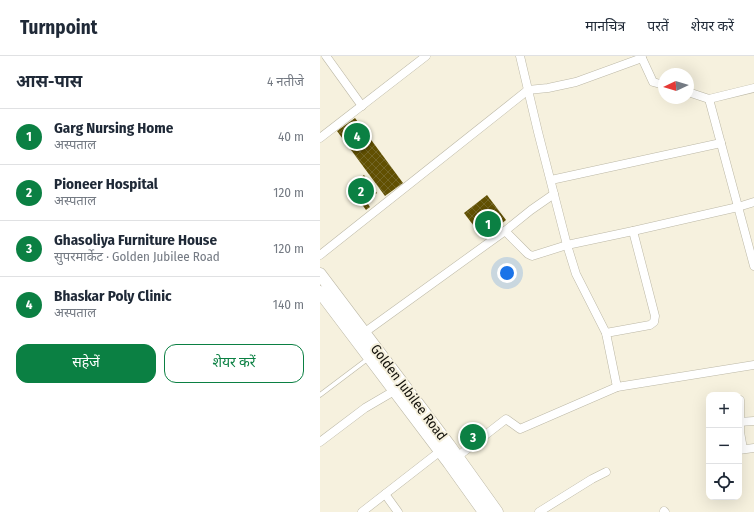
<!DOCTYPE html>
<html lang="hi">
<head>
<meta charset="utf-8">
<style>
  body { margin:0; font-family:"Fira Sans Condensed","Noto Sans Devanagari",sans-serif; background:#f2f2f3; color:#1f2937 }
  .controls { position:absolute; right:12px; bottom:12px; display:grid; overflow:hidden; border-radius:8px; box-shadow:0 4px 16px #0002 }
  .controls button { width:36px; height:36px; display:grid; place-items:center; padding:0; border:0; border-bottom:1px solid #e0e1e3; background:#fff; color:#1f2937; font:20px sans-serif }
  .compass { position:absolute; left:338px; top:12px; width:36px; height:36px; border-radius:50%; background:#fff; box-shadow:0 4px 16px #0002; rotate:266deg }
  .you { position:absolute; left:187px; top:217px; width:14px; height:14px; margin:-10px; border:3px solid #fff; border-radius:50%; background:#1a73e8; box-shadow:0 0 0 6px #1a73e833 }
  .badge { display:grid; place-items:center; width:26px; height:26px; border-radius:50%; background:#0b8043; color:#fff; font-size:13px; font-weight:700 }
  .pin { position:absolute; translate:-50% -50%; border:2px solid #fff; box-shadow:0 1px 4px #0006 }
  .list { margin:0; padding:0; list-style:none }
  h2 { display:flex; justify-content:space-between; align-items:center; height:52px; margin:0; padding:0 16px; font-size:17px }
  h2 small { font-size:13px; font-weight:400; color:#747a83 }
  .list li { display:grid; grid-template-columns:26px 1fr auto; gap:12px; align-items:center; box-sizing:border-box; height:56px; padding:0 16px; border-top:1px solid #e0e1e3 }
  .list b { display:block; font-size:15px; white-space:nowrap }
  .list p { margin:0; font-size:13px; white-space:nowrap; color:#747a83 }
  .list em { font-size:13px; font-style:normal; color:#747a83 }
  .actions { display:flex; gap:8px; padding:12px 16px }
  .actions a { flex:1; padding:9px 0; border:1px solid #0b8043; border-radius:12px; text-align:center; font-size:14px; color:#0b8043 }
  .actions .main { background:#0b8043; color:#fff }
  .icon { flex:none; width:22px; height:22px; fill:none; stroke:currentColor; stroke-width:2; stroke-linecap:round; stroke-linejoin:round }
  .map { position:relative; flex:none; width:434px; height:456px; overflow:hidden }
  header { display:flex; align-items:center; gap:24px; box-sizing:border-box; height:56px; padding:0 20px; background:#fff; border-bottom:1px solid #e0e1e3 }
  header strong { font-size:19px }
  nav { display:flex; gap:22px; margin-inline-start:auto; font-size:14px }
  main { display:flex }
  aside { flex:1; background:#fff }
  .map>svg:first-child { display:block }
</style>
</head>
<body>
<header>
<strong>Turnpoint</strong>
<nav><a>मानचित्र</a><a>परतें</a><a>शेयर करें</a></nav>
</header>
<main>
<aside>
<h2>आस-पास<small>4 नतीजे</small></h2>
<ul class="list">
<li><span class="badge">1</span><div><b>Garg Nursing Home</b><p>अस्पताल</p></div><em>40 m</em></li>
<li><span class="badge">2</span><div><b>Pioneer Hospital</b><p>अस्पताल</p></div><em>120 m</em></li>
<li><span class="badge">3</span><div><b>Ghasoliya Furniture House</b><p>सुपरमार्केट · Golden Jubilee Road</p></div><em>120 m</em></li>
<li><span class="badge">4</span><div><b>Bhaskar Poly Clinic</b><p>अस्पताल</p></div><em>140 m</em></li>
</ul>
<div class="actions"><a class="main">सहेजें</a><a>शेयर करें</a></div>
</aside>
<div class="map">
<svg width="434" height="456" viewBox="0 0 434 456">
  <defs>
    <pattern id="building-cross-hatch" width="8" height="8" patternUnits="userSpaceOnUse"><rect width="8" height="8" fill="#615002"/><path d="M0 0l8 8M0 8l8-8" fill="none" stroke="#726526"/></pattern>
  </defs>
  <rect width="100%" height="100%" fill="#f6f1de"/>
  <g fill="url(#building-cross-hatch)">
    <polygon points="35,62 83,127 65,140 17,75"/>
    <polygon points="44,119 57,137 46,145 50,151 46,154 29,130"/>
    <polygon points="167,139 186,164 163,182 144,157"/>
  </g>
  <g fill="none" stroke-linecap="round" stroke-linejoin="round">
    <g stroke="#bcb8a6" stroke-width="5">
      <polyline id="lane" points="0,339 49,302"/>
    </g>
    <g stroke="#bcb8a6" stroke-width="9">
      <g id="street">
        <polyline points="6,0 42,50"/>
        <polyline points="200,0 218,76 247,189 256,218 286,277 297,331 434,309"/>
        <polyline points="321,0 333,26 344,29"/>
        <polyline points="368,36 389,43 434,32"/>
        <polyline points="389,43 434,210"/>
        <polyline points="0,82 106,0"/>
        <polyline points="231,124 401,87"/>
        <polyline points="185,175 208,198 212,200 247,189 313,175 418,151 434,146"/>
        <polyline points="0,199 208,34 228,32 256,26 322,2"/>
        <polyline points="286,277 330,269 334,266 335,260 313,175"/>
        <polyline points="41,279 185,175 211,154 234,138"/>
        <polyline points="420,344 420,376 423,393"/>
        <polyline points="419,366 434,365"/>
        <polyline points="0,386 45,352 74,335"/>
        <polyline points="419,394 434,392"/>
        <polyline points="137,401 186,363 200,373 297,331"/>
        <polyline points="65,438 78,456"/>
        <polyline points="344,455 345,456"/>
        <polyline points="42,456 123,393"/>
        <polyline points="219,456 272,423 286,416"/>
      </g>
    </g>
    <g stroke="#bcb8a6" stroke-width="13">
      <g id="primary">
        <polyline points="0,218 129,389 177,456"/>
        <polyline points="0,236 129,407 164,456"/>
      </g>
    </g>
    <use href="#lane" stroke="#fff" stroke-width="4"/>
    <use href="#street" stroke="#fff" stroke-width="8"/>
    <use href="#primary" stroke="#fff" stroke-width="12"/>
  </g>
  <g text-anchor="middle" stroke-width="4" stroke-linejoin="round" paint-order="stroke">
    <g font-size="14" fill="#14120c" stroke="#f6f1de">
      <text transform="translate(89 336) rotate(53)" y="5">Golden Jubilee Road</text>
    </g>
  </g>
</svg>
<div class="controls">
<button>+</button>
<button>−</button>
<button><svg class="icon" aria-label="locate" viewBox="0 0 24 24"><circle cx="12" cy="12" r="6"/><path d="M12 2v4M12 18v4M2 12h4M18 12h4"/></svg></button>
</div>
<svg class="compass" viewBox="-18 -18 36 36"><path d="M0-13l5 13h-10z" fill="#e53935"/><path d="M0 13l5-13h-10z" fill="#747a83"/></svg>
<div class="you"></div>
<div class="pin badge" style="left:168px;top:168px">1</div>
<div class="pin badge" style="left:41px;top:135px">2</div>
<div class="pin badge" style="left:153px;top:381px">3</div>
<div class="pin badge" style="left:37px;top:80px">4</div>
</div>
</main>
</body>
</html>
